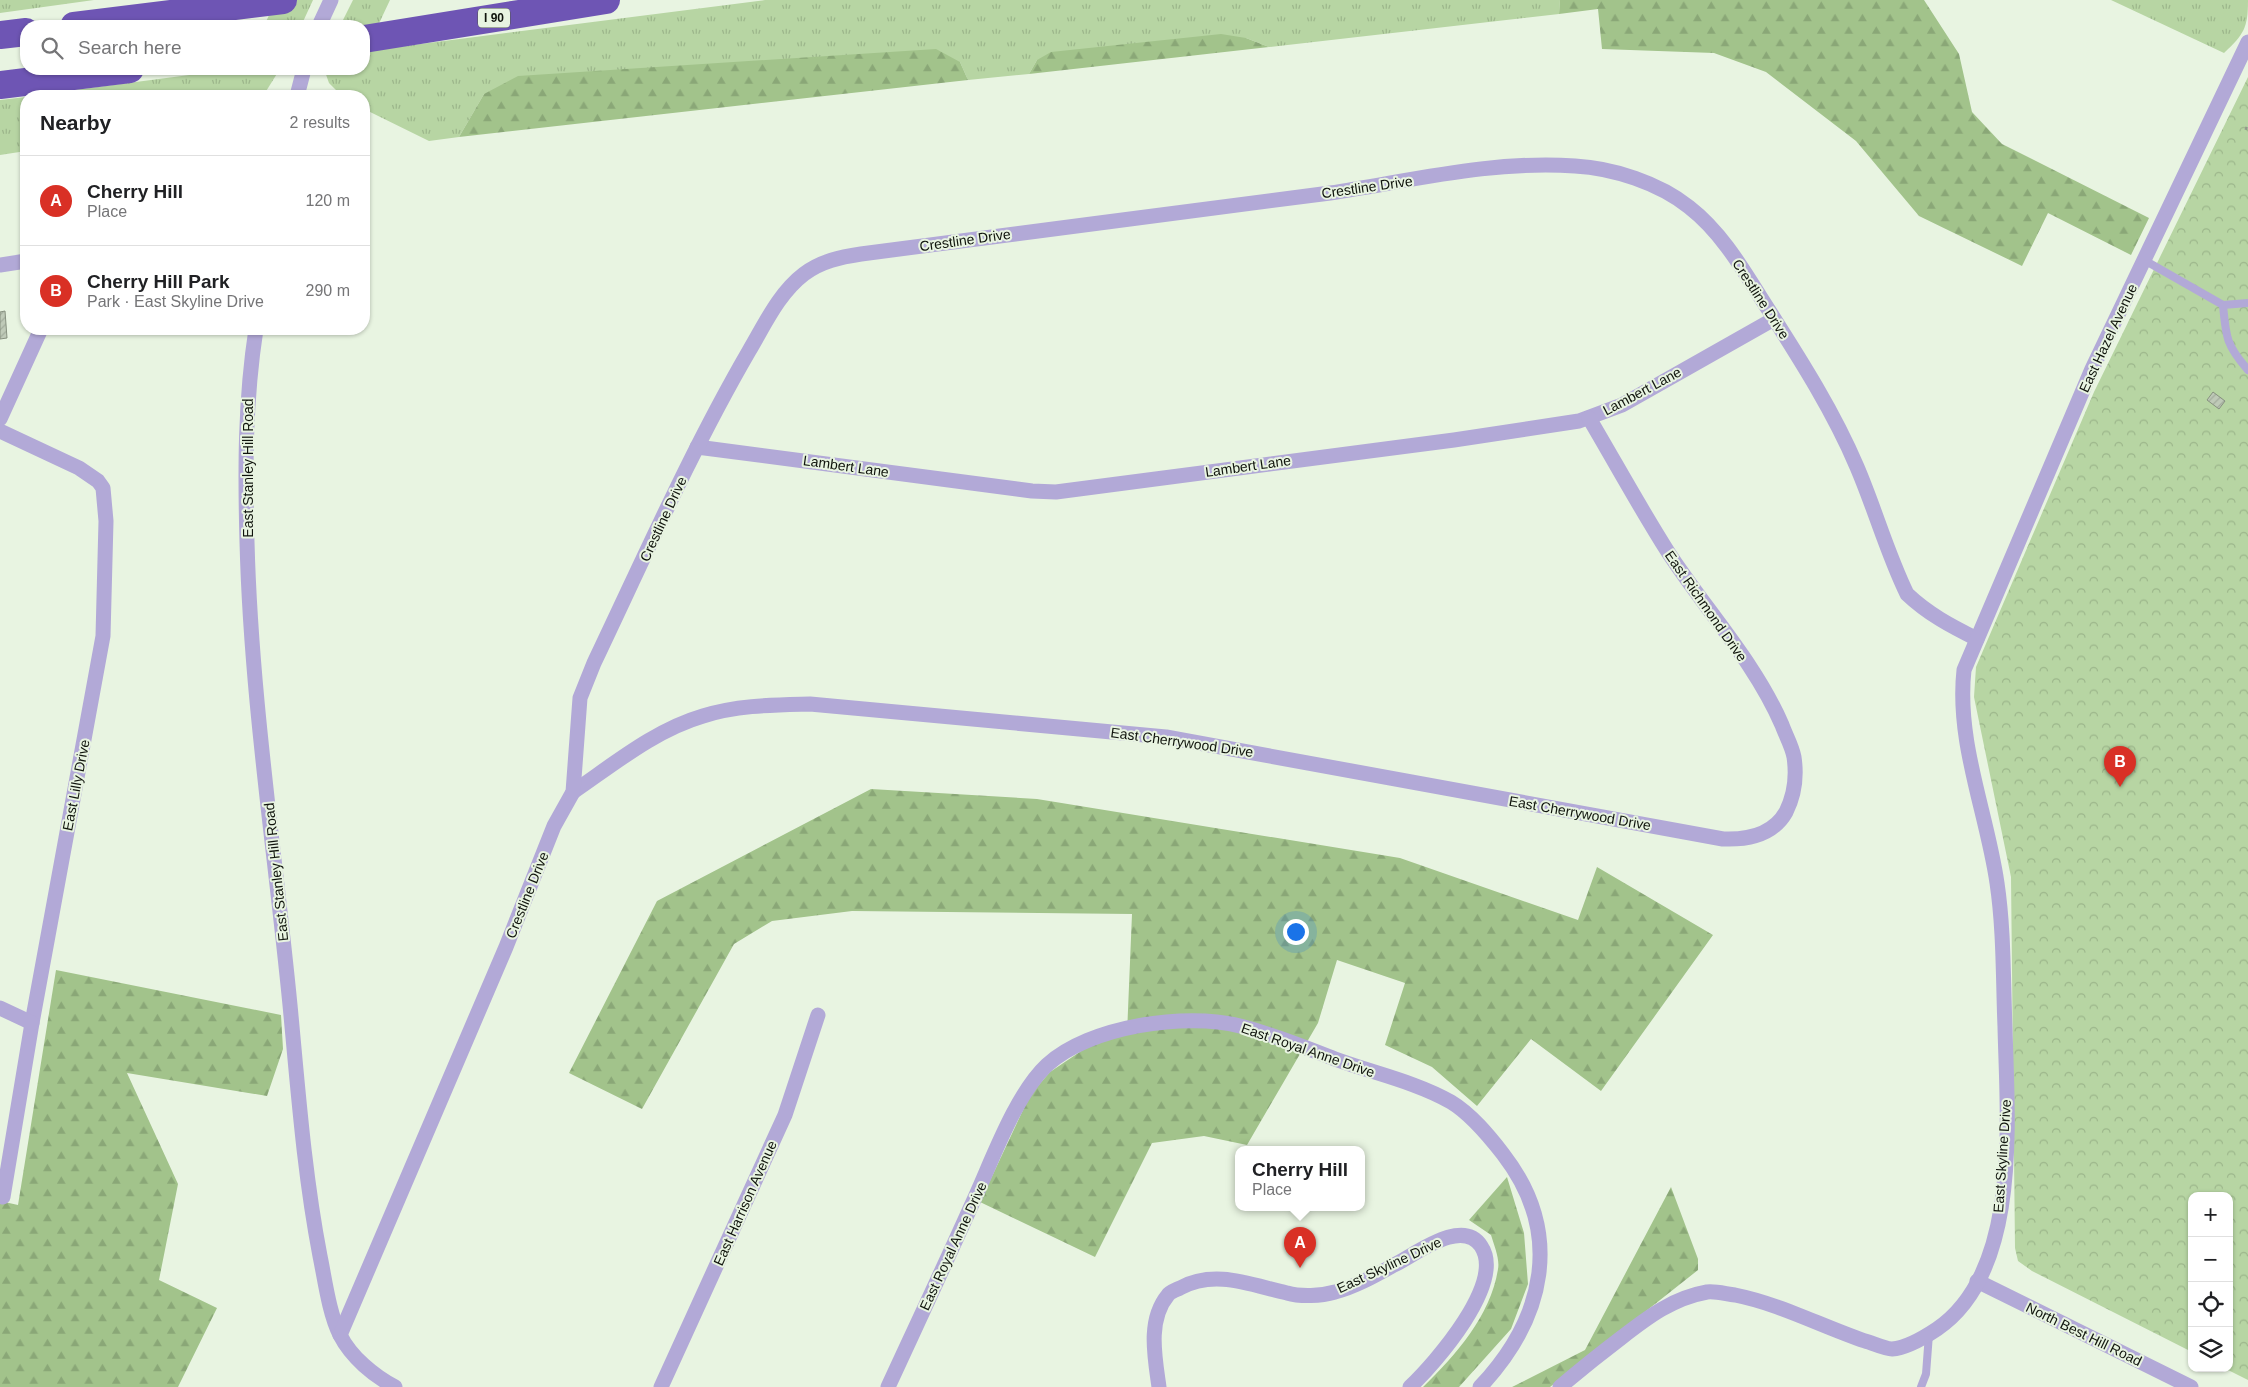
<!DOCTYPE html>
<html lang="en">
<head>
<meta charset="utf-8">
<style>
  body { margin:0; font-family:Helvetica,sans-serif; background:#f2f2f2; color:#202124 }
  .controls { position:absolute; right:15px; bottom:15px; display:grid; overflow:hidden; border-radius:10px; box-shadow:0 1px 4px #0004 }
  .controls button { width:45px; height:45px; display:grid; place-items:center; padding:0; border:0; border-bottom:1px solid #e0e0e0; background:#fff; color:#202124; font:25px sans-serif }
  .you { position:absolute; left:1295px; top:931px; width:18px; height:18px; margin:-12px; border:4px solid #fff; border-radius:50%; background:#1a73e8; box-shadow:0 0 0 8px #1a73e833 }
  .badge { display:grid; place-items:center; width:32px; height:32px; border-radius:50%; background:#d93025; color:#fff; font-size:16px; font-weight:700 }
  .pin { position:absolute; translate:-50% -41px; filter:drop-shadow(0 1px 2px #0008) }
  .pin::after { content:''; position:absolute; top:26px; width:18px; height:15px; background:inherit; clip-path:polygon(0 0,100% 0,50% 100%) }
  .popup { position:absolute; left:1235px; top:1146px; width:130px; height:65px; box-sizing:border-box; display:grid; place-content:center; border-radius:10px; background:#fff; filter:drop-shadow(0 1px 4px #0005); font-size:16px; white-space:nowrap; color:#757577 }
  .popup b { font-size:19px; color:#202124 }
  .popup::after { content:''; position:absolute; left:50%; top:100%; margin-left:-10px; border:10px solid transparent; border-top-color:#fff }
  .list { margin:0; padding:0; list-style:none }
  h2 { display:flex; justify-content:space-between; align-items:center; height:65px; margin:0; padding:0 20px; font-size:21px }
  h2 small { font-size:16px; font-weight:400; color:#757577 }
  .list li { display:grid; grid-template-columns:32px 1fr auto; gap:15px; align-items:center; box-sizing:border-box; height:90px; padding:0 20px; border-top:1px solid #e0e0e0 }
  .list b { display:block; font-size:19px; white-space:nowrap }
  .list p { margin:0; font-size:16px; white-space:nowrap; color:#757577 }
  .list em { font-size:16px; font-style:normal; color:#757577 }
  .icon { flex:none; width:28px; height:28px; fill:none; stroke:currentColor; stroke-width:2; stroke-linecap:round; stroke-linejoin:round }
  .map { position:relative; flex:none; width:2248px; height:1387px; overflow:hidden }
  .search { position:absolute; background:#fff; box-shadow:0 1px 4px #0004; left:20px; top:20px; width:350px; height:55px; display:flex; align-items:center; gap:12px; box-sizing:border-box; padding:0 18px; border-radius:20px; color:#757577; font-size:19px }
  .panel { position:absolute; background:#fff; box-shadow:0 1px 4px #0004; left:20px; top:90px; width:350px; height:245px; border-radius:20px }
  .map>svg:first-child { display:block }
</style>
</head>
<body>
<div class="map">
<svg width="2248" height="1387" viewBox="0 0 2248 1387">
  <defs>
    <pattern id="grass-tufts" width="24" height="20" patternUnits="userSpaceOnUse" patternTransform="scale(1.25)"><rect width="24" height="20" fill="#b7d5a3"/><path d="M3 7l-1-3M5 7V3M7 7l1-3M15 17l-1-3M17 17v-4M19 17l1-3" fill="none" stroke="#9cb68b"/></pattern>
    <pattern id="forest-firs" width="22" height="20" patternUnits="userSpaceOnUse" patternTransform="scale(1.25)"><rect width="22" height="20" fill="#a2c38b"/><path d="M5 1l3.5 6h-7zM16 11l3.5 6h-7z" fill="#8aa777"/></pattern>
    <pattern id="park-crowns" width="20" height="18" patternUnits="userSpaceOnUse" patternTransform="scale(1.25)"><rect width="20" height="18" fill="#b7d5a3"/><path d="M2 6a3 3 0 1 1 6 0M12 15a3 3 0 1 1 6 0" fill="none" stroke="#9cb68b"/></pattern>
    <pattern id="building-hatch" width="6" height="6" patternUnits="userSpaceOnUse" patternTransform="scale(1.25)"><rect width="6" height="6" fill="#bfcab8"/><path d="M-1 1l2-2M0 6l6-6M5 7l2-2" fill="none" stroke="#a3ad9d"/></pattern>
  </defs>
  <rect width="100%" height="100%" fill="#e8f4e1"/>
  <g fill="url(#grass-tufts)">
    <polygon points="0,0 94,0 0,13"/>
    <polygon points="276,0 313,0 301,26 264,26"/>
    <polygon points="353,0 390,0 366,51 765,0 1560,0 1559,14 1269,47 1246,38 1037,60 1029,74 968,80 960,62 484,94 459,137 429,141 364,109 364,96 342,96 329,83 324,69 364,69 364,26 340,26"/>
    <path d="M2111,0H2248C2248,28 2244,34 2224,53Z"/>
    <polygon points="235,69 280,69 263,96 29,96"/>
    <polygon points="26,97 26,151 0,155 0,100"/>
  </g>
  <g fill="url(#forest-firs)">
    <polygon points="1560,0 1924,0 1959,54 1972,112 2002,144 2149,218 2131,255 2048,213 2022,266 1919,216 1856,141 1766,72 1714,53 1602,49 1598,9 1559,14"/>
    <polygon points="1221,34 1246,38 1269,47 1029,74 1037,60 1051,52"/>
    <polygon points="936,49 960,62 968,80 459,137 484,94 518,76"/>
    <polygon points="871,789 1037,799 1400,858 1578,920 1597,867 1713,935 1601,1091 1531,1039 1477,1106 1432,1067 1385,1045 1405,983 1337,960 1318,1023 1247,1145 1204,1136 1152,1143 1095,1257 980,1202 1030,1095 1050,1072 1099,1039 1127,1034 1132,914 852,911 772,921 734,944 642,1109 569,1073 657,901"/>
    <polygon points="56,970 281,1015 283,1049 267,1096 127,1073 178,1184 159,1280 217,1308 178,1387 0,1387 0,1201 18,1205"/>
    <path d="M1507,1177L1524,1233L1528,1284L1511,1329L1459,1387H1423C1456,1355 1491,1315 1498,1269C1500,1259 1494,1245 1491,1235L1469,1220Z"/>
    <polygon points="1671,1187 1698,1259 1698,1270 1550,1387 1512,1387 1585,1350"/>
  </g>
  <polygon fill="url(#park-crowns)" points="2248,77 2248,1380 2224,1368 2229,1368 2229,1196 2192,1196 2192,1352 2032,1271 2018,1261 2015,1248 2011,877 1974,697 1976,667 2094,392"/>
  <g fill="url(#building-hatch)" stroke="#879180">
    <polygon points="5,311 7,338 0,339 0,312"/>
    <polygon points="2213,392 2225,401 2219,409 2207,400"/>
  </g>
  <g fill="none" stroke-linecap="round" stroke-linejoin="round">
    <polyline stroke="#919a8b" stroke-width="3" stroke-dasharray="2.5 2.5" stroke-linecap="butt" points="2245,128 2248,129"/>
    <g stroke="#b2a9d7" stroke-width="8">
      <polyline points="2144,260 2223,305"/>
      <path d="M2248,303L2223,305C2226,337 2226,345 2248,370"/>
      <polyline points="1921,1387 1926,1374 1929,1334"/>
    </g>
    <g stroke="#b2a9d7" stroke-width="15">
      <polyline points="319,26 331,0"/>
      <polyline points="297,96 304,69"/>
      <polyline points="0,265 26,261"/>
      <path d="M256,329C245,400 245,470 247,542C251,697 275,851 290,1005C298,1089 304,1173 320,1256C325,1280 329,1313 340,1335C351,1357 374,1376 395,1387"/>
      <polyline points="0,419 41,329"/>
      <polyline points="0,431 79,468 98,481 103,488 106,521 103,636 32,1023 3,1197"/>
      <polyline points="697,447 1032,491 1056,492 1454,440 1579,421 1622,405 1774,319"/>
      <path d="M573,792C614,764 655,730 703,716C738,705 774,705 810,704L1166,737L1723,839C1747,840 1773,835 1786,812C1795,794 1797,777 1794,757C1792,746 1786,736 1782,725C1755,662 1705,609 1668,552C1640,508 1615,462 1589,418"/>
      <polyline points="0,1008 32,1023"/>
      <polyline points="1977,1281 2191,1387"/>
      <path d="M340,1335L506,947L554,826L573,792L580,698L594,663C644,558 691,451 749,351C765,324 779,293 804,274C821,261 841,257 861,254C1017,233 1174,214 1330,193C1410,181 1493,160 1575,166C1613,168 1659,183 1689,207C1720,231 1741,266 1761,298C1796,353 1832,408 1857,467C1875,509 1887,553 1907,594C1928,614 1951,626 1977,639"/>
      <polyline points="661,1387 785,1115 818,1015"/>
      <path d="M888,1387C918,1322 948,1258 977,1193C994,1155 1017,1093 1047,1065C1089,1026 1186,1012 1240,1026C1272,1034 1304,1047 1335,1059C1373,1073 1416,1082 1451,1102C1471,1114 1489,1136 1503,1154C1564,1233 1545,1318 1480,1387"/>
      <path d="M1159,1387C1155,1358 1147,1320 1168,1295C1170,1292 1176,1290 1180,1288C1215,1269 1251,1285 1287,1293C1301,1297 1321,1296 1335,1292C1355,1287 1376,1275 1394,1265C1415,1255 1462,1217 1481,1246C1506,1283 1435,1363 1410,1387"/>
      <path d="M1560,1387C1580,1370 1600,1354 1621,1338C1648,1317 1673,1298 1707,1292C1716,1291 1726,1294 1735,1295C1780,1304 1821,1326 1865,1341C1873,1343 1884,1349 1892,1349C1907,1348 1925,1337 1937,1329C2022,1271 2007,1117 2005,1027C2003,979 2004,930 1997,883C1987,813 1956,742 1964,670L2092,369L2248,42"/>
    </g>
    <g stroke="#6e55b4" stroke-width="28">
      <polyline points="74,26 283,0"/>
      <polyline points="0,35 26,32"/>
      <polyline points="364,39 606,0"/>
      <polyline points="0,85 130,69"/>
    </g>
  </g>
  <g text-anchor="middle" stroke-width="4" stroke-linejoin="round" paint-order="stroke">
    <rect fill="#e8f4e1" stroke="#51574d" stroke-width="1" x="478" y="8.5" width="32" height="19" rx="4"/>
    <g font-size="12" font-weight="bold" fill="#10140d">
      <text x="494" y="22">I 90</text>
    </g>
    <g font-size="14" fill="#10140d" stroke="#e8f4e1">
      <text transform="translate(1367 187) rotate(-8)" y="5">Crestline Drive</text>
      <text transform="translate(965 240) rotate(-8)" y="5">Crestline Drive</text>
      <text transform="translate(1761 299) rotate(57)" y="5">Crestline Drive</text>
      <text transform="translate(2108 338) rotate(-65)" y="5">East Hazel Avenue</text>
      <text transform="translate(1642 391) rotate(-28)" y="5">Lambert Lane</text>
      <text transform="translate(846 466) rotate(8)" y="5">Lambert Lane</text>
      <text transform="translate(1248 466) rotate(-8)" y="5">Lambert Lane</text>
      <text transform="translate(248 468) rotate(-90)" y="5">East Stanley Hill Road</text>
      <text transform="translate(663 519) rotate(-65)" y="5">Crestline Drive</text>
      <text transform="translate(1706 606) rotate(55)" y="5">East Richmond Drive</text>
      <text transform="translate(1182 742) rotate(8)" y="5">East Cherrywood Drive</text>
      <text transform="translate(76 785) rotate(-79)" y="5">East Lilly Drive</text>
      <text transform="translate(1580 813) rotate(10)" y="5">East Cherrywood Drive</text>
      <text transform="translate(276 872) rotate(-96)" y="5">East Stanley Hill Road</text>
      <text transform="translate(527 895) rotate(-68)" y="5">Crestline Drive</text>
      <text transform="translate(1308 1050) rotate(19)" y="5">East Royal Anne Drive</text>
      <text transform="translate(2002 1156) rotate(-86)" y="5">East Skyline Drive</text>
      <text transform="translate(745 1203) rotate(-66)" y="5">East Harrison Avenue</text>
      <text transform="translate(953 1246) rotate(-65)" y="5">East Royal Anne Drive</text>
      <text transform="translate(1389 1265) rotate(-25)" y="5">East Skyline Drive</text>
      <text transform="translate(2084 1334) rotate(26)" y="5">North Best Hill Road</text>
    </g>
  </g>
</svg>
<div class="controls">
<button>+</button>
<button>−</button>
<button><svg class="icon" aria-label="locate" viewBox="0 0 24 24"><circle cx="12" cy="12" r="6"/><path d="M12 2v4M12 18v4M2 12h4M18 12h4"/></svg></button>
<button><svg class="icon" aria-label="layers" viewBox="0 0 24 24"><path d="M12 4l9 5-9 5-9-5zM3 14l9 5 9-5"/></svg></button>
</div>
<div class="you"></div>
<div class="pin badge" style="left:1300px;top:1268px">A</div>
<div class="popup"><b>Cherry Hill</b>Place</div>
<div class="pin badge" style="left:2120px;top:787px">B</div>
<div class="search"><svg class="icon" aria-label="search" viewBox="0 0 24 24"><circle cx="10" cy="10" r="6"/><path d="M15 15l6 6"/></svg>Search here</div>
<section class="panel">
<h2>Nearby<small>2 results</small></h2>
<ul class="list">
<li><span class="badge">A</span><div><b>Cherry Hill</b><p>Place</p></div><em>120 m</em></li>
<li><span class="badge">B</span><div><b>Cherry Hill Park</b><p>Park · East Skyline Drive</p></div><em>290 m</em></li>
</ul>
</section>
</div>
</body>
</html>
